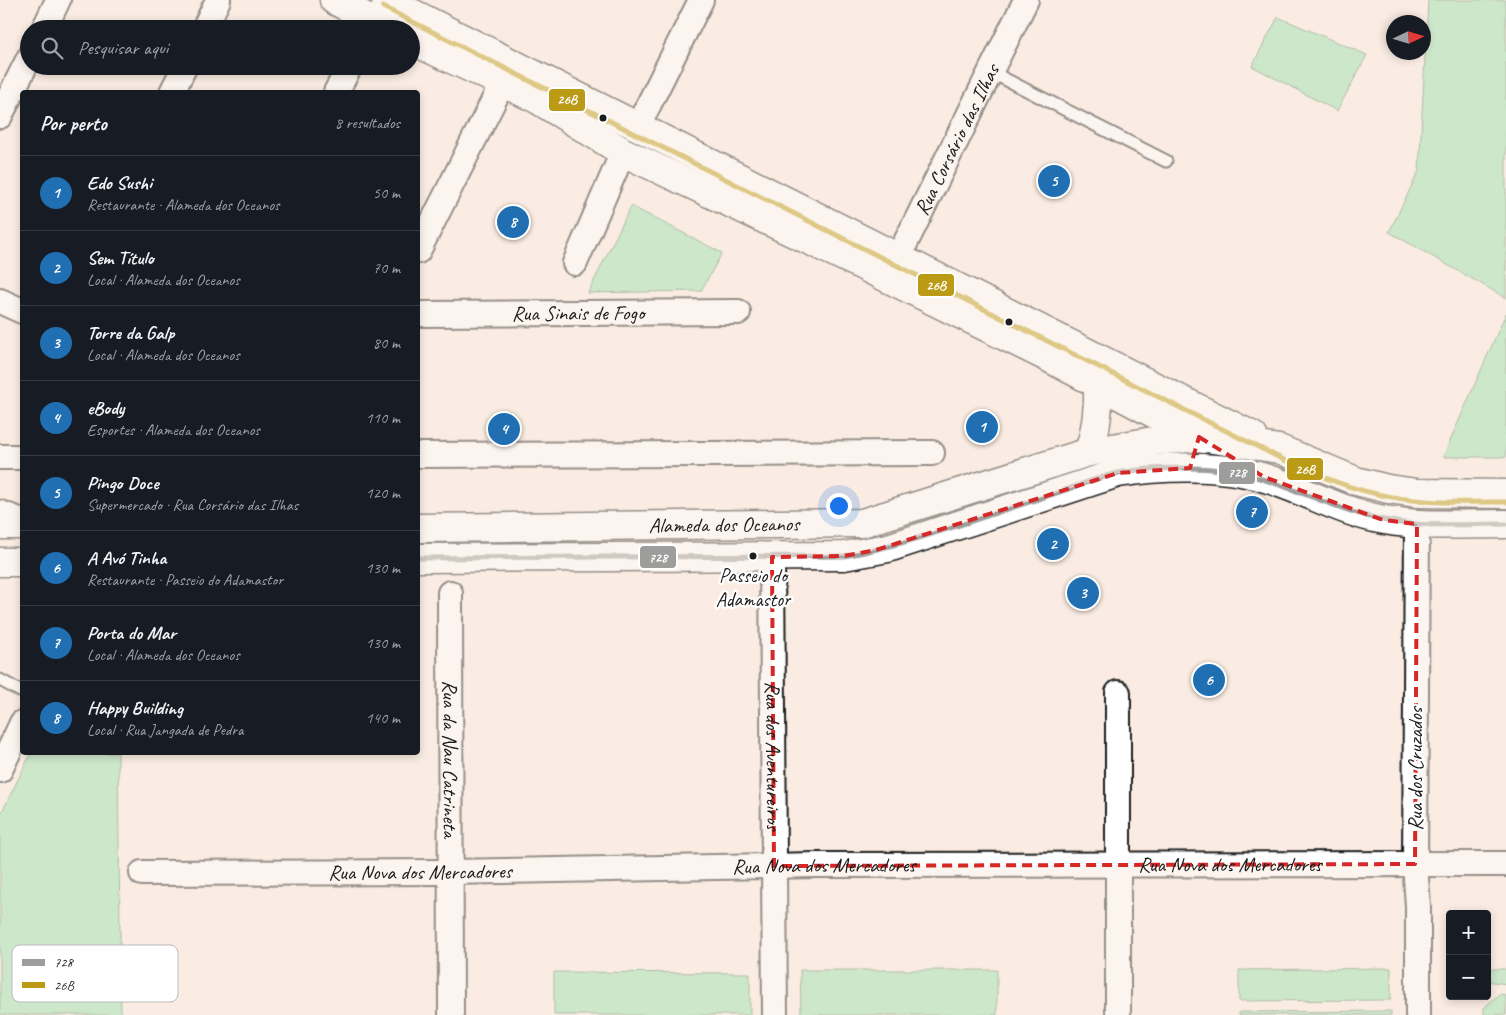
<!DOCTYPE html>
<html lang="pt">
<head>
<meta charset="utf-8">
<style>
  body { margin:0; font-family:Caveat,sans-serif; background:#242831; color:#f1f3f6 }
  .controls { position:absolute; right:15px; bottom:15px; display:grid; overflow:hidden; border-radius:5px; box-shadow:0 2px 8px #0003 }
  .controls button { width:45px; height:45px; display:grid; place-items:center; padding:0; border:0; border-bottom:1px solid #363941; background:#171b24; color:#f1f3f6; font:25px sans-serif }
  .compass { position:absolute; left:1386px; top:15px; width:45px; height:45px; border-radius:50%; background:#171b24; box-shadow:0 2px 8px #0003; rotate:86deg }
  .you { position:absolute; left:838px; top:505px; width:18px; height:18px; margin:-12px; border:4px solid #fff; border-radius:50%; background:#1a73e8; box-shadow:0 0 0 8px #1a73e833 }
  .badge { display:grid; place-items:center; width:32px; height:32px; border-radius:50%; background:#1f6fb2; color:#fff; font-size:16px; font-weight:700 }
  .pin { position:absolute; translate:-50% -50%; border:2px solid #fff; box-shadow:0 1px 5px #0006 }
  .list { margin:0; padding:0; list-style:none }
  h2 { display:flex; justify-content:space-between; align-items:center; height:65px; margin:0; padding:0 20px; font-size:21px }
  h2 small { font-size:16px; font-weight:400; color:#9ea1a6 }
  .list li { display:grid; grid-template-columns:32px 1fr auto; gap:15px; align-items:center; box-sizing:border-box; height:75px; padding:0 20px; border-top:1px solid #363941 }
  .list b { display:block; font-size:19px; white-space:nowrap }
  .list p { margin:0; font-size:16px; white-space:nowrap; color:#9ea1a6 }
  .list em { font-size:16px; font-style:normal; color:#9ea1a6 }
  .icon { flex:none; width:28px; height:28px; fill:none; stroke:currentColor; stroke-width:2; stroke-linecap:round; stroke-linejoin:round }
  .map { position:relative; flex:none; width:1506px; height:1015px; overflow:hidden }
  .search { position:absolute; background:#171b24; box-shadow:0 2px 8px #0003; left:20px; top:20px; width:400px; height:55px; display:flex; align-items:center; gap:12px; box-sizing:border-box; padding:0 18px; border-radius:28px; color:#9ea1a6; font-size:19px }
  .panel { position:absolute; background:#171b24; box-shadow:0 2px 8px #0003; left:20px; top:90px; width:400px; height:665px; border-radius:5px }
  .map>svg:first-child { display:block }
</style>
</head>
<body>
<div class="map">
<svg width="1506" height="1015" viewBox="0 0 1506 1015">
  <rect width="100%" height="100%" fill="#faece2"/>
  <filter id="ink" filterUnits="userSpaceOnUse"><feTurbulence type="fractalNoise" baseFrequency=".02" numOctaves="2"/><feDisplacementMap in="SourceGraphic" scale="10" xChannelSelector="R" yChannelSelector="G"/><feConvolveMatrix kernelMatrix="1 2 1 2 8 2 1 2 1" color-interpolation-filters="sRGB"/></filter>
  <g filter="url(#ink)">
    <g fill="#97dfad" stroke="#5a7e64">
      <polygon points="1428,0 1506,0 1506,298 1389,232 1419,171"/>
      <polygon points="1278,17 1367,55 1337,111 1252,66"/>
      <polygon points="631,206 722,253 701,291 588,293"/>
      <polygon points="1506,313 1506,457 1443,457"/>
      <polygon points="31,753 118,753 121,1015 0,1015 0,816"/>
      <polygon points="1391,968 1391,1000 1239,1001 1239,970"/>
      <polygon points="1487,969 1506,969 1506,984 1487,981"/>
      <polygon points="800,970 997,970 997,1015 801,1015"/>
      <polygon points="554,972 750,973 750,1015 554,1015"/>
      <polygon points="1499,994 1506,995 1506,1015 1484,1015 1484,1008"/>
      <polygon points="1391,1011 1391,1015 1239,1015 1239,1012"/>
    </g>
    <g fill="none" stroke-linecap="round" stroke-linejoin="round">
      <g stroke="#1c1c1c" stroke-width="15">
        <g id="lane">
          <polyline points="991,72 1166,161"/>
          <polyline points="0,506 22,514"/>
          <polyline points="0,680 22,692"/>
        </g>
      </g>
      <g stroke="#1c1c1c" stroke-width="28">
        <g id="street">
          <polyline points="44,29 58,0"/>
          <polyline points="204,29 218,0"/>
          <polyline points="172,92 185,66"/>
          <polyline points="336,92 350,66"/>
          <polyline points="0,116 29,58"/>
          <polyline points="638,126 701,0"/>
          <polyline points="418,251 503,82"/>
          <polyline points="575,263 623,152"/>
          <path id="s1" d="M890,274L1026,0"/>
          <polyline points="0,301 22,311"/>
          <path id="s2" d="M418,314L738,312"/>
          <polyline points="418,455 932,453"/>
          <polyline points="0,457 22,457"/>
          <polyline points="1417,524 1415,864 1418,906 1418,1015"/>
          <path id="s3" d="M772,557L775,1015"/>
          <path id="s4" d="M450,593L451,1015"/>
          <polyline points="1118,693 1118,1015"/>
          <polyline points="0,770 22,723"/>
          <path id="s5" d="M142,873L450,872L816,865L1506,864"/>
        </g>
      </g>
      <g stroke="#1c1c1c" stroke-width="31">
        <g id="secondary">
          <polyline points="334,0 388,29"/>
          <polyline points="386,0 1253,436"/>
          <polyline points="411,40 537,99 623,152 859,264 1047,357 1202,439"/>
          <path d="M1089,452C1097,428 1099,408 1098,383"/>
          <polyline points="0,525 22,525"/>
          <path id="s6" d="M418,528L862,523L1089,452L1153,441L1199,437L1279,449L1356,481L1388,489L1417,493L1506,494"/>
          <path d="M418,558L844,556L888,548L1118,473C1163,466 1221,464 1265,478C1305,490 1343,513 1384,520C1424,527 1466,524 1506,524"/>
          <polyline points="0,562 22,562"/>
        </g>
      </g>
      <use href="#lane" stroke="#fff" stroke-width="11"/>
      <use href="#street" stroke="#fff" stroke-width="24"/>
      <use href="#secondary" stroke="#fff" stroke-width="28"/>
      <g stroke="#fff" stroke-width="9">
        <path id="bus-1" d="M418,558L844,556C915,543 982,517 1050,495C1073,488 1095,478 1118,473C1141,468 1166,468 1190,468C1262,468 1302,498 1367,516C1412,529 1460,524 1506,524"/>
      </g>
      <g stroke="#fff" stroke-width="9">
        <path id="bus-2" d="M383,7L1288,462C1320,476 1352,490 1387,496C1426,504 1466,502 1506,502"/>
      </g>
      <use href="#bus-1" stroke="#9d9d9c" stroke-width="5"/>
      <use href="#bus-2" stroke="#bb9b16" stroke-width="5"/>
    </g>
  </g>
  <path d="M0 0H1506V1015H0ZM1199,437L1264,477L1383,520L1417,524L1415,864L774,866L772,557L844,556L876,550L1118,473L1190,468Z" fill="#faece2" fill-opacity=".55" fill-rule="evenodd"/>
  <path fill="none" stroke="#d62828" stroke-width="4" stroke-dasharray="10 6" stroke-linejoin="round" d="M1199,437L1264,477L1383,520L1417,524L1415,864L774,866L772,557L844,556L876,550L1118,473L1190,468Z"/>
  <g fill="#1c1c1c" stroke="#fff" stroke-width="2">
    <circle cx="603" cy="118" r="4.5"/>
    <circle cx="1009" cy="322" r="4.5"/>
    <circle cx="753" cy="556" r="4.5"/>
  </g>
  <g text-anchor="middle" stroke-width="4.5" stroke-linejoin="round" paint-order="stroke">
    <g font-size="20" fill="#1c1c1c" stroke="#fff">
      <text x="753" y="582">Passeio do<tspan x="753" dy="24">Adamastor</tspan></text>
    </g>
    <g font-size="21" fill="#1c1c1c" stroke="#fff">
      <text dy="7" stroke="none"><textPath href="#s1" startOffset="150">Rua Corsário das Ilhas</textPath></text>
      <text dy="7" stroke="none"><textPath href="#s2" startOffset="160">Rua Sinais de Fogo</textPath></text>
      <text dy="7" stroke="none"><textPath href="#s6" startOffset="306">Alameda dos Oceanos</textPath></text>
      <text dy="7" stroke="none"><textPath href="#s3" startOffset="199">Rua dos Aventureiros</textPath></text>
      <text dy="7" stroke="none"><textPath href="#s4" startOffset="166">Rua da Nau Catrineta</textPath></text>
      <text transform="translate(1415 769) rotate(-90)" y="7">Rua dos Cruzados</text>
      <text dy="7" stroke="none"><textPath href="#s5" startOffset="1088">Rua Nova dos Mercadores</textPath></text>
      <text dy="7" stroke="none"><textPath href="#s5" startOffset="682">Rua Nova dos Mercadores</textPath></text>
      <text dy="7" stroke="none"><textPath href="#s5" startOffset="278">Rua Nova dos Mercadores</textPath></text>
    </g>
  </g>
  <rect x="12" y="945" width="166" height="57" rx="8" fill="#fff" stroke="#bbb" stroke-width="1"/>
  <rect x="22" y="959" width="23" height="7" fill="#9d9d9c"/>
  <rect x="22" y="982" width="23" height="6" fill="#bb9b16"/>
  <g font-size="14" fill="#1c1c1c">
    <text x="54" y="967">728</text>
    <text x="54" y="990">26B</text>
  </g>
  <g stroke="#fff" stroke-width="2">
    <rect x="548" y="88" width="38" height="24" rx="5" fill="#bb9b16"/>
    <rect x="917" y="273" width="38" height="24" rx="5" fill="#bb9b16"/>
    <rect x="1286" y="457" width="38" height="24" rx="5" fill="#bb9b16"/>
    <rect x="1218" y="461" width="38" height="24" rx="5" fill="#9d9d9c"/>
    <rect x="639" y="545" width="38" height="24" rx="5" fill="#9d9d9c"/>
  </g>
  <g font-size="14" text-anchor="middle" font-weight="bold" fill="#fff">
    <text x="567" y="104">26B</text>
    <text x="936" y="290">26B</text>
    <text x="1305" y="474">26B</text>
    <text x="1237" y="477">728</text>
    <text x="658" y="562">728</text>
  </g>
</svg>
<div class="controls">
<button>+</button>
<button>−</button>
</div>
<svg class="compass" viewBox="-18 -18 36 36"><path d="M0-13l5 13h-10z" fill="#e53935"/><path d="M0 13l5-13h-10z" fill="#9ea1a6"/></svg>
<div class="you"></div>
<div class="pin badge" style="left:982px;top:427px">1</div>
<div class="pin badge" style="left:1053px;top:544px">2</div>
<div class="pin badge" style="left:1083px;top:593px">3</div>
<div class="pin badge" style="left:504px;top:429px">4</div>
<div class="pin badge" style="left:1054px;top:181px">5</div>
<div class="pin badge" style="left:1209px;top:680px">6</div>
<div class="pin badge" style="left:1252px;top:512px">7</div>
<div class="pin badge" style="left:513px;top:222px">8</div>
<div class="search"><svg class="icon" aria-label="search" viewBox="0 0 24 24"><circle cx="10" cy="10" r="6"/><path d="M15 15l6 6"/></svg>Pesquisar aqui</div>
<section class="panel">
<h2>Por perto<small>8 resultados</small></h2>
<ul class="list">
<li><span class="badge">1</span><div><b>Edo Sushi</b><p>Restaurante · Alameda dos Oceanos</p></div><em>50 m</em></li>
<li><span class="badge">2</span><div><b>Sem Título</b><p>Local · Alameda dos Oceanos</p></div><em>70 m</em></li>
<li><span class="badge">3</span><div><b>Torre da Galp</b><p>Local · Alameda dos Oceanos</p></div><em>80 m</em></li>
<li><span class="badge">4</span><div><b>eBody</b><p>Esportes · Alameda dos Oceanos</p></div><em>110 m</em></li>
<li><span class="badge">5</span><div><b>Pingo Doce</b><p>Supermercado · Rua Corsário das Ilhas</p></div><em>120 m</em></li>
<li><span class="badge">6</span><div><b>A Avó Tinha</b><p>Restaurante · Passeio do Adamastor</p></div><em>130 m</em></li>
<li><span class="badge">7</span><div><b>Porta do Mar</b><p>Local · Alameda dos Oceanos</p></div><em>130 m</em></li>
<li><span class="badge">8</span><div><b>Happy Building</b><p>Local · Rua Jangada de Pedra</p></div><em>140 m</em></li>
</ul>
</section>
</div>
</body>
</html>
